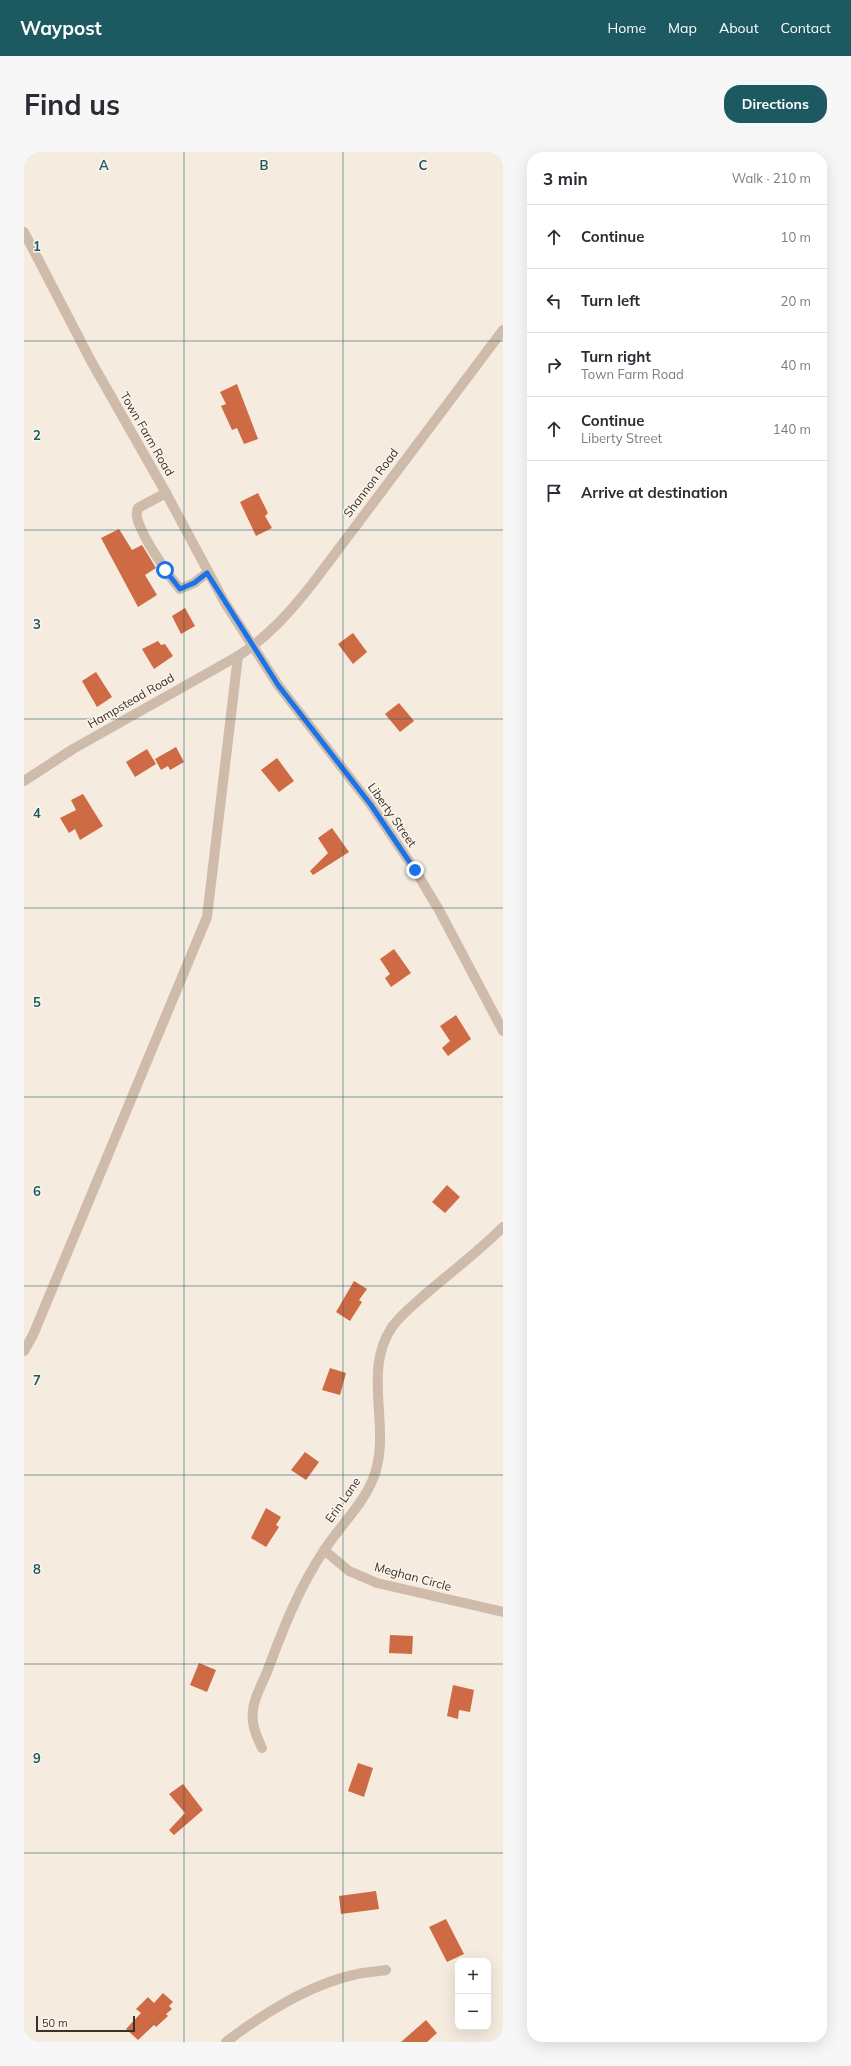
<!DOCTYPE html>
<html lang="en">
<head>
<meta charset="utf-8">
<style>
  body { margin:0; font-family:Mulish,sans-serif; background:#f7f7f7; color:#2b2b33 }
  .controls { position:absolute; right:12px; bottom:12px; display:grid; overflow:hidden; border-radius:8px; box-shadow:0 4px 16px #0002 }
  .controls button { width:36px; height:36px; display:grid; place-items:center; padding:0; border:0; border-bottom:1px solid #e1e1e2; background:#fff; color:#2b2b33; font:20px sans-serif }
  .scale { position:absolute; left:12px; bottom:10px; width:99px; box-sizing:border-box; padding-left:4px; border:2px solid #3b302a; border-top:0; font-size:11px; line-height:14px; white-space:nowrap; color:#3b302a; -webkit-text-stroke:3px #fbf5ec; paint-order:stroke }
  .stop { position:absolute; width:12px; height:12px; margin:-9px; border:3px solid #1a73e8; border-radius:50%; background:#fff }
  .stop.end { background:#1a73e8; border-color:#fff; box-shadow:0 1px 4px #0008 }
  .list { margin:0; padding:0; list-style:none }
  h2 { display:flex; justify-content:space-between; align-items:center; height:52px; margin:0; padding:0 16px; font-size:17px }
  h2 small { font-size:13px; font-weight:400; color:#7c7c81 }
  .list li { display:grid; grid-template-columns:26px 1fr auto; gap:12px; align-items:center; box-sizing:border-box; height:64px; padding:0 16px; border-top:1px solid #e1e1e2 }
  .list b { display:block; font-size:15px; white-space:nowrap }
  .list p { margin:0; font-size:13px; white-space:nowrap; color:#7c7c81 }
  .list em { font-size:13px; font-style:normal; color:#7c7c81 }
  .icon { flex:none; width:22px; height:22px; fill:none; stroke:currentColor; stroke-width:2; stroke-linecap:round; stroke-linejoin:round }
  .map { position:relative; flex:none; width:479px; height:1890px; overflow:hidden; border-radius:16px }
  header { display:flex; align-items:center; gap:24px; box-sizing:border-box; height:56px; padding:0 20px; background:#1c5960; color:#fff }
  header strong { font-size:19px }
  nav { display:flex; gap:22px; margin-inline-start:auto; font-size:14px }
  .intro { display:flex; align-items:center; justify-content:space-between; box-sizing:border-box; height:96px; padding:0 24px }
  h1 { margin:0; font-size:28px }
  .button { padding:10px 18px; border-radius:16px; background:#1c5960; color:#fff; font-size:14px; font-weight:700 }
  main { display:flex; gap:24px; padding:0 24px }
  aside { flex:1; background:#fff; border-radius:16px; box-shadow:0 4px 16px #0002 }
  .map>svg:first-child { display:block }
</style>
</head>
<body>
<header>
<strong>Waypost</strong>
<nav><a>Home</a><a>Map</a><a>About</a><a>Contact</a></nav>
</header>
<div class="intro"><h1>Find us</h1><a class="button">Directions</a></div>
<main>
<div class="map">
<svg width="479" height="1890" viewBox="0 0 479 1890">
  <rect width="100%" height="100%" fill="#f5ebdf"/>
  <g fill="#ce6a44">
    <polygon points="213,232 234,287 220,292 213,276 208,278 197,254 202,252 196,240"/>
    <polygon points="234,341 244,361 241,364 248,376 232,384 216,350"/>
    <polygon points="95,377 108,398 118,393 132,416 121,423 133,443 114,455 77,386"/>
    <polygon points="161,456 171,474 157,482 148,464"/>
    <polygon points="329,481 343,500 329,512 314,492"/>
    <polygon points="134,489 137,493 141,492 149,504 130,517 118,497"/>
    <polygon points="72,520 88,545 73,555 58,529"/>
    <polygon points="375,551 390,569 376,580 361,562"/>
    <polygon points="152,595 160,610 146,618 144,614 137,618 131,607"/>
    <polygon points="123,597 132,612 111,625 102,610"/>
    <polygon points="253,606 270,629 255,640 237,618"/>
    <polygon points="59,642 79,674 56,688 51,677 45,681 36,666 52,658 47,648"/>
    <polygon points="308,676 325,700 289,723 286,719 304,701 294,686"/>
    <polygon points="370,797 387,821 367,835 361,826 366,822 356,807"/>
    <polygon points="432,863 447,887 424,904 418,896 426,889 416,874"/>
    <polygon points="423,1033 436,1045 421,1061 408,1050"/>
    <polygon points="330,1129 343,1137 335,1148 338,1150 326,1169 312,1160"/>
    <polygon points="306,1216 322,1221 316,1243 298,1238"/>
    <polygon points="281,1300 295,1310 282,1328 267,1318"/>
    <polygon points="242,1356 257,1365 252,1373 255,1375 242,1395 227,1386"/>
    <polygon points="366,1483 389,1484 388,1502 365,1501"/>
    <polygon points="175,1511 192,1518 183,1540 166,1533"/>
    <polygon points="429,1533 450,1538 446,1560 435,1558 434,1567 423,1564"/>
    <polygon points="334,1611 349,1616 340,1645 324,1639"/>
    <polygon points="159,1632 179,1658 150,1683 145,1678 161,1661 145,1642"/>
    <polygon points="352,1739 355,1757 317,1762 315,1744"/>
    <polygon points="422,1767 440,1802 423,1810 405,1775"/>
    <polygon points="139,1841 149,1850 145,1854 148,1857 142,1862 144,1864 132,1875 130,1873 114,1888 102,1877 117,1861 112,1857 124,1845 130,1851"/>
    <polygon points="402,1868 413,1881 403,1890 377,1890"/>
  </g>
  <g fill="none" stroke-linecap="round" stroke-linejoin="round">
    <g stroke="#cebba9" stroke-width="10">
      <polyline points="0,80 67,209 142,341 201,451 254,533 347,653 391,718 415,758 479,879"/>
      <path d="M142,341L114,356C113,359 112,361 113,365C116,382 144,423 156,437L170,431L183,421"/>
      <path d="M0,629L49,597L214,504C244,485 267,459 289,431L479,178"/>
      <polyline points="0,1199 9,1183 183,765 214,504"/>
      <polyline points="300,1398 325,1419 353,1431 479,1460"/>
      <path d="M238,1596C232,1583 227,1572 229,1558C230,1546 238,1532 243,1520C259,1477 275,1435 301,1397C316,1374 339,1352 349,1327C369,1278 337,1221 368,1175C378,1161 393,1150 405,1139C430,1118 456,1098 479,1075"/>
      <path d="M202,1890C237,1863 285,1833 329,1823C340,1820 351,1820 362,1818"/>
    </g>
  </g>
  <g fill="none" stroke-linecap="round" stroke-linejoin="round">
    <polyline stroke="#1a73e8" stroke-width="5" points="141,418 156,437 170,431 183,421 254,533 347,653 391,718"/>
  </g>
  <path fill="none" stroke="#1c5960" stroke-width="1" stroke-opacity="0.55" d="M160,0V1890M319,0V1890M0,189H479M0,378H479M0,567H479M0,756H479M0,945H479M0,1134H479M0,1323H479M0,1512H479M0,1701H479"/>
  <g text-anchor="middle" stroke-width="3" stroke-linejoin="round" paint-order="stroke">
    <g font-size="12" fill="#3b302a" stroke="#fbf5ec">
      <text transform="translate(123 282) rotate(60)" y="4">Town Farm Road</text>
      <text transform="translate(347 331) rotate(-53)" y="4">Shannon Road</text>
      <text transform="translate(107 549) rotate(-30)" y="4">Hampstead Road</text>
      <text transform="translate(368 663) rotate(55)" y="4">Liberty Street</text>
      <text transform="translate(319 1348) rotate(-55)" y="4">Erin Lane</text>
      <text transform="translate(389 1425) rotate(15)" y="4">Meghan Circle</text>
    </g>
  </g>
  <g font-size="13" text-anchor="middle" font-weight="bold" fill="#1c5960" stroke="#fbf5ec" stroke-width="3" stroke-linejoin="round" paint-order="stroke">
    <text x="80" y="18">A</text>
    <text x="240" y="18">B</text>
    <text x="399" y="18">C</text>
    <text x="13" y="99">1</text>
    <text x="13" y="288">2</text>
    <text x="13" y="477">3</text>
    <text x="13" y="666">4</text>
    <text x="13" y="855">5</text>
    <text x="13" y="1044">6</text>
    <text x="13" y="1233">7</text>
    <text x="13" y="1422">8</text>
    <text x="13" y="1611">9</text>
  </g>
</svg>
<div class="controls">
<button>+</button>
<button>−</button>
</div>
<div class="scale">50 m</div>
<div class="stop" style="left:141px;top:418px"></div>
<div class="stop end" style="left:391px;top:718px"></div>
</div>
<aside>
<h2>3 min<small>Walk · 210 m</small></h2>
<ul class="list">
<li><svg class="icon" aria-label="ahead" viewBox="0 0 24 24"><path d="M12 20V5M6 11l6-6 6 6"/></svg><div><b>Continue</b></div><em>10 m</em></li>
<li><svg class="icon" aria-label="left" viewBox="0 0 24 24"><path d="M17 20v-9H6M10 6l-5 5 5 5"/></svg><div><b>Turn left</b></div><em>20 m</em></li>
<li><svg class="icon" aria-label="right" viewBox="0 0 24 24"><path d="M7 20v-9h11M14 6l5 5-5 5"/></svg><div><b>Turn right</b><p>Town Farm Road</p></div><em>40 m</em></li>
<li><svg class="icon" aria-label="ahead" viewBox="0 0 24 24"><path d="M12 20V5M6 11l6-6 6 6"/></svg><div><b>Continue</b><p>Liberty Street</p></div><em>140 m</em></li>
<li><svg class="icon" aria-label="arrive" viewBox="0 0 24 24"><path d="M6 21V4h12l-3 4 3 4H6"/></svg><div><b>Arrive at destination</b></div></li>
</ul>
</aside>
</main>
</body>
</html>
